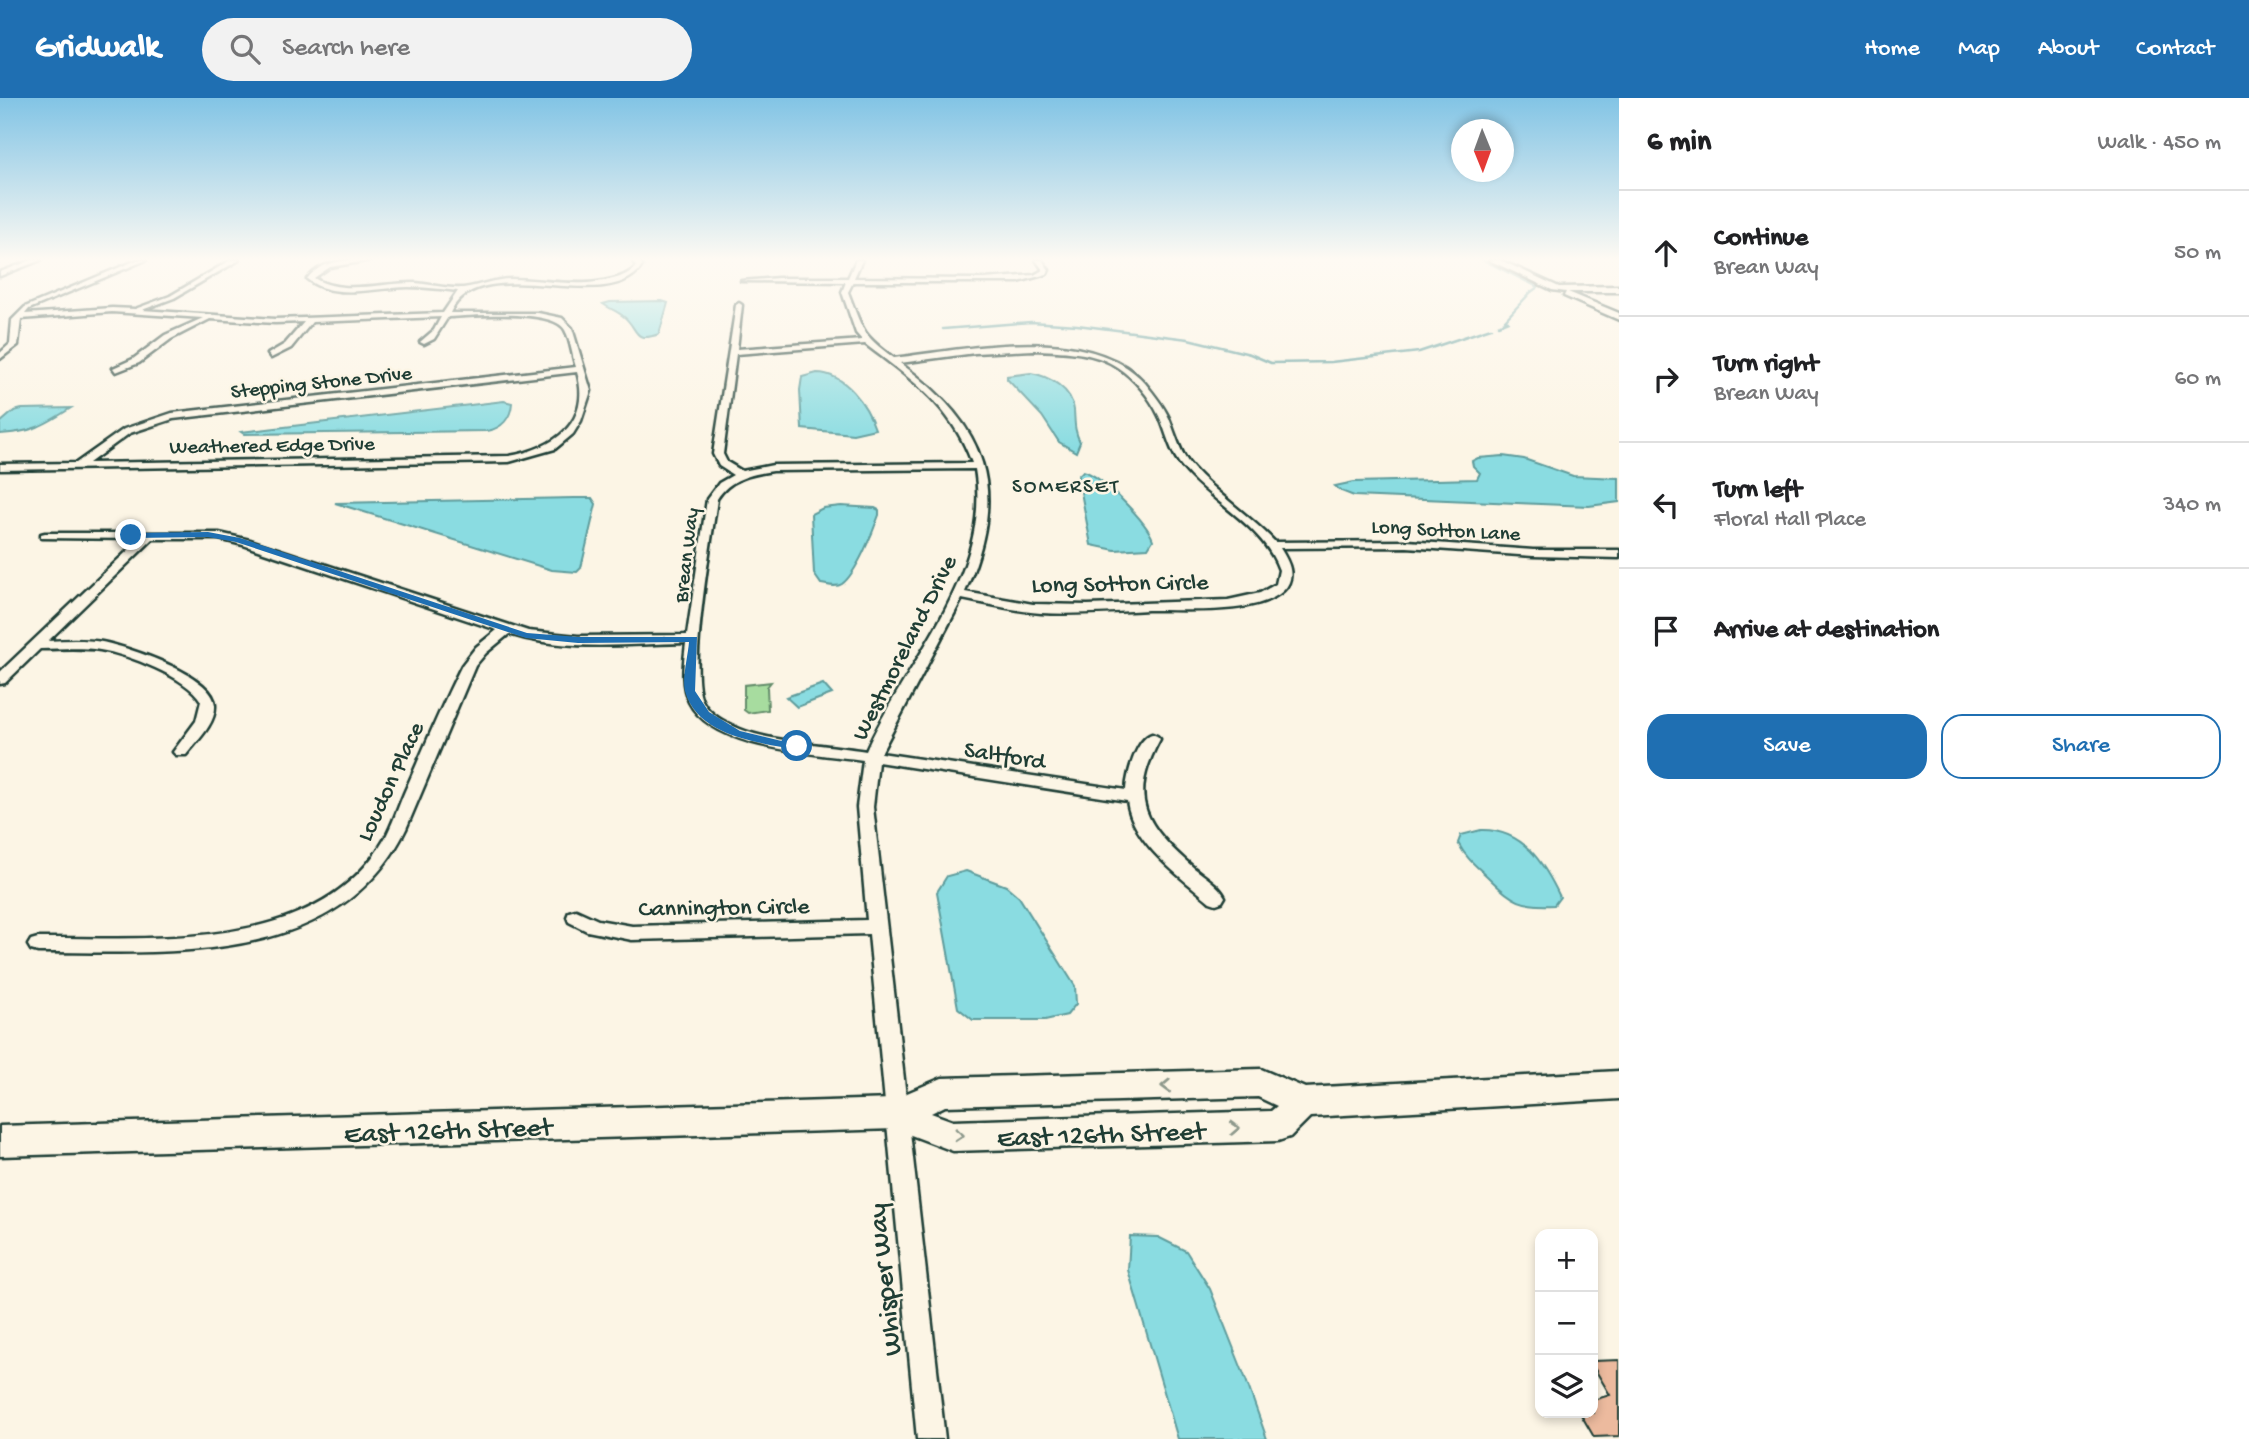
<!DOCTYPE html>
<html lang="en">
<head>
<meta charset="utf-8">
<style>
  body { margin:0; font-family:"Gochi Hand",sans-serif; background:#f2f2f2; color:#202124 }
  .controls { position:absolute; right:21px; bottom:21px; display:grid; overflow:hidden; border-radius:14px; box-shadow:0 4px 10px #0003 }
  .controls button { width:63px; height:63px; display:grid; place-items:center; padding:0; border:0; border-bottom:2px solid #e0e0e0; background:#fff; color:#202124; font:35px sans-serif }
  .compass { position:absolute; left:1451px; top:21px; width:63px; height:63px; border-radius:50%; background:#fff; box-shadow:0 4px 10px #0003; rotate:179deg }
  .stop { position:absolute; width:21px; height:21px; margin:-16px; border:5px solid #1f6fb2; border-radius:50%; background:#fff }
  .stop.end { background:#1f6fb2; border-color:#fff; box-shadow:0 2px 7px #0008 }
  .list { margin:0; padding:0; list-style:none }
  h2 { display:flex; justify-content:space-between; align-items:center; height:91px; margin:0; padding:0 28px; font-size:30px }
  h2 small { font-size:23px; font-weight:400; color:#757577 }
  .list li { display:grid; grid-template-columns:46px 1fr auto; gap:21px; align-items:center; box-sizing:border-box; height:126px; padding:0 28px; border-top:2px solid #e0e0e0 }
  .list b { display:block; font-size:26px; white-space:nowrap }
  .list p { margin:0; font-size:23px; white-space:nowrap; color:#757577 }
  .list em { font-size:23px; font-style:normal; color:#757577 }
  .actions { display:flex; gap:14px; padding:21px 28px }
  .actions a { flex:1; padding:16px 0; border:2px solid #1f6fb2; border-radius:21px; text-align:center; font-size:24px; color:#1f6fb2 }
  .actions .main { background:#1f6fb2; color:#fff }
  .icon { flex:none; width:38px; height:38px; fill:none; stroke:currentColor; stroke-width:2; stroke-linecap:round; stroke-linejoin:round }
  .map { position:relative; flex:none; width:1619px; height:1341px; overflow:hidden }
  header { display:flex; align-items:center; gap:42px; box-sizing:border-box; height:98px; padding:0 35px; background:#1f6fb2; color:#fff }
  header strong { font-size:33px }
  nav { display:flex; gap:38px; margin-inline-start:auto; font-size:24px }
  .search { width:490px; height:63px; background:#f2f2f2; display:flex; align-items:center; gap:18px; box-sizing:border-box; padding:0 24px; border-radius:38px; color:#757577; font-size:26px }
  main { display:flex }
  aside { flex:1; background:#fff }
  .map>svg:first-child { display:block }
</style>
</head>
<body>
<header>
<strong>Gridwalk</strong>
<div class="search"><svg class="icon" aria-label="search" viewBox="0 0 24 24"><circle cx="10" cy="10" r="6"/><path d="M15 15l6 6"/></svg>Search here</div>
<nav><a>Home</a><a>Map</a><a>About</a><a>Contact</a></nav>
</header>
<main>
<div class="map">
<svg width="1619" height="1341" viewBox="0 0 1619 1341">
  <rect width="100%" height="100%" fill="#fcf5e5"/>
  <filter id="ink" filterUnits="userSpaceOnUse"><feTurbulence type="fractalNoise" baseFrequency=".0143" numOctaves="2"/><feDisplacementMap in="SourceGraphic" scale="14" xChannelSelector="R" yChannelSelector="G"/><feConvolveMatrix kernelMatrix="1 2 1 2 8 2 1 2 1" color-interpolation-filters="sRGB"/></filter>
  <g filter="url(#ink)">
    <polygon fill="#a7dc9f" stroke="#638c6a" stroke-width="2" points="771,584 767,589 768,612 748,615 744,612 744,587"/>
    <g fill="#8adce1" stroke="#5f9c9c" stroke-width="2">
      <path d="M662,203L668,205L659,236C632,246 639,230 623,218C617,213 610,211 603,206L610,204Z"/>
      <path d="M817,275C845,275 867,307 875,331L853,336L802,331L800,292L802,279Z"/>
      <path d="M1031,275C1049,278 1072,291 1074,312C1075,325 1074,332 1080,344L1076,354L1059,344L1042,318L1007,281V278Z"/>
      <path d="M504,303L512,305C511,320 502,330 487,333L244,336L241,334Z"/>
      <path d="M71,310C43,328 33,334 0,336V325L14,313L22,311Z"/>
      <polygon points="1503,358 1524,361 1573,378 1619,380 1619,404 1589,408 1354,398 1341,393 1335,388 1354,384 1477,381 1480,375 1473,368 1472,363 1478,360"/>
      <path d="M1083,373C1101,377 1147,424 1153,442L1148,450L1115,452L1091,447L1078,378Z"/>
      <polygon points="574,400 592,400 596,406 581,470 577,474 552,472 335,405"/>
      <path d="M841,408L875,410L879,412V417C873,434 856,476 842,486C836,490 828,487 821,486L814,476L811,416L823,410Z"/>
      <polygon points="823,586 832,596 797,609 786,599"/>
      <path d="M1481,732C1523,731 1544,765 1560,799L1554,807C1523,809 1512,803 1491,782C1478,769 1467,762 1458,745L1461,737Z"/>
      <polygon points="966,773 1006,788 1019,799 1075,888 1076,906 1067,917 1045,922 973,922 958,910 937,794 947,778"/>
      <polygon points="1130,1138 1158,1139 1186,1153 1210,1191 1245,1279 1267,1341 1178,1341 1128,1172"/>
    </g>
    <g fill="none" stroke-linecap="round" stroke-linejoin="round">
      <g stroke="#5f9c9c" stroke-width="2.5">
        <polyline points="1483,162 1538,189 1531,194"/>
        <polyline points="1498,227 1508,223 1505,222 1530,195"/>
        <polyline points="943,231 1031,224 1077,227 1188,241 1250,256 1271,265 1331,264 1419,254 1491,230"/>
      </g>
    </g>
    <polygon fill="#ecba9e" stroke="#1f3d34" stroke-width="2" points="1619,1262 1619,1338 1594,1339 1580,1315 1593,1315 1593,1302 1610,1297 1593,1268 1593,1263"/>
    <g fill="none" stroke-linecap="round" stroke-linejoin="round">
      <g stroke="#1f3d34" stroke-width="5">
        <g id="minor">
          <polygon points="32,162 41,162 0,178 0,174"/>
          <path d="M137,162H146L29,211L25,216L112,210L135,211L170,198L231,162H239L174,200L142,212L275,221L443,215L458,193C441,191 425,189 408,189C377,189 333,203 307,181C322,161 349,162 372,162L330,169L314,180C342,198 383,184 415,185C430,186 448,191 463,190C479,188 494,181 511,181C539,181 569,188 597,184C610,182 628,179 636,168L632,162H638L642,168C608,220 480,150 450,215H538L562,220L572,230L591,293L581,323L573,336L555,351L509,364L0,372V366L76,365L124,331L172,315L576,269C572,258 571,243 565,232C553,210 471,218 448,219L434,241L424,246L420,244L434,232L441,219L312,224L291,250L271,260L268,256L285,246L304,224L275,225L210,221L171,241L139,265L116,274L113,270L133,261L165,237L203,220L112,214L21,221L18,247L0,261V255L10,246L12,222L25,209ZM577,274C592,325 554,350 509,358L89,365L130,335L173,321Z"/>
          <path d="M856,162H862L854,180L984,181L1034,177L1043,172L1036,162H1042L1049,172L1047,176L1018,184H853L848,194C862,231 861,236 894,260C967,251 1090,224 1145,285C1154,296 1163,307 1169,320C1175,335 1179,351 1188,364C1209,391 1250,417 1275,444L1407,443L1533,452H1619V460L1533,458L1407,449L1280,450C1289,464 1297,479 1283,493C1255,518 1183,511 1148,512C1112,514 1076,517 1041,515C1015,513 988,506 962,501L881,655L1126,692C1127,677 1136,641 1152,636L1157,638L1160,641C1127,702 1145,727 1194,770C1204,778 1219,787 1225,799L1222,804L1216,806L1210,804C1179,777 1133,746 1127,703L878,664L873,709L945,1341H917L869,836L632,842L587,833L569,824L567,819L569,814L576,812L598,822L632,828L867,822L857,709L863,662C815,655 713,652 689,604C680,586 684,564 686,545C629,546 564,554 509,536L486,555L475,568L406,731C339,870 168,854 38,854L31,852L28,847L31,842L38,840C151,839 317,857 384,742C393,726 398,709 405,693C424,651 441,608 462,567L476,549L497,532L243,447L219,441H153L48,543C66,542 85,541 102,544C127,549 214,577 215,607C216,626 197,643 186,657H176L173,654L196,623L201,603C187,579 127,556 100,552C81,549 60,551 40,551L5,585L0,586V574L140,441L41,440V436L45,435H219L250,442L528,533L578,538L687,537L707,401L719,385L733,377L719,368L713,356L736,207L739,205L742,207L737,251L862,242L856,235L842,194L846,184L741,183L778,180H848ZM865,246C913,283 951,307 972,365L773,367L742,373L727,364L723,356L736,256ZM1033,252C1060,253 1094,253 1117,269C1134,280 1150,299 1159,318C1167,335 1170,356 1184,371C1213,406 1263,427 1279,472L1276,486L1260,495L1228,502L1088,507L1033,506L965,494C1009,392 989,330 900,265L975,255ZM975,371C993,476 906,563 866,653C830,647 771,644 740,631C726,625 709,617 702,602C688,572 712,441 717,401C729,381 751,376 773,373Z"/>
        </g>
      </g>
      <g stroke="#1f3d34" stroke-width="5">
        <polygon id="tertiary" points="1489,162 1500,162 1559,189 1619,188 1619,194 1568,194 1619,215 1619,222 1564,198 1566,194 1552,192"/>
      </g>
      <g stroke="#1f3d34" stroke-width="5">
        <path id="secondary" d="M1261,971L1305,990L1619,973V1001L1310,1019L1290,1039L1278,1043L953,1053L895,1031L0,1058V1028L893,1001L942,980ZM1258,999L1277,1008L1271,1013L953,1023L931,1015L945,1008Z"/>
      </g>
      <use href="#minor" fill="#fcf5e5" fill-rule="evenodd"/>
      <use href="#tertiary" fill="#fcf5e5" fill-rule="evenodd"/>
      <use href="#secondary" fill="#fcf5e5" fill-rule="evenodd"/>
    </g>
    <defs><path id="oneway-chevron" d="M-2-3.5L2.5 0L-2 3.5" fill="none" stroke-width="1.6" stroke-linecap="round" stroke-linejoin="round" transform="scale(1.75)"/></defs>
    <g stroke="#8e998c">
      <use href="#oneway-chevron" transform="translate(1166 988) rotate(178)"/>
      <use href="#oneway-chevron" transform="translate(1235 1030) rotate(-2)"/>
      <use href="#oneway-chevron" transform="translate(959 1037) rotate(4)"/>
    </g>
  </g>
  <linearGradient id="sky" x2="0" y2="1"><stop stop-color="#82c4e5"/><stop offset="0.46" stop-color="#fefaf3"/><stop offset="1" stop-color="#fefaf3" stop-opacity="0"/></linearGradient>
  <rect width="1619" height="350" fill="url(#sky)"/>
  <path fill="#1f6fb2" d="M208,434L240,440L527,535L578,539H697L695,593L709,614L740,633L802,648L797,652C759,644 698,639 685,593C682,580 688,558 689,544L578,545L526,540L236,444L208,439L131,440L127,437L131,435Z"/>
  <g text-anchor="middle" stroke-width="5" stroke-linejoin="round" paint-order="stroke">
    <g font-size="21" fill="#1f3d34" stroke="#fcf5e5">
      <text transform="translate(321 283) rotate(-6)" y="7">Stepping Stone Drive</text>
      <text transform="translate(272 346) rotate(-1)" y="7">Weathered Edge Drive</text>
      <text transform="translate(1446 431) rotate(3)" y="7">Long Sotton Lane</text>
      <text transform="translate(685 457) rotate(-83)" y="7">Brean Way</text>
    </g>
    <g font-size="21" letter-spacing="2" fill="#1f3d34" stroke="#fcf5e5">
      <text x="1066" y="394">SOMERSET</text>
    </g>
    <g font-size="24" fill="#1f3d34" stroke="#fcf5e5">
      <text transform="translate(1120 484) rotate(-1)" y="8">Long Sotton Circle</text>
      <text transform="translate(903 549) rotate(-63)" y="8">Westmoreland Drive</text>
      <text transform="translate(1005 656) rotate(9)" y="8">Saltford</text>
      <text transform="translate(389 683) rotate(-65)" y="8">Loudon Place</text>
      <text transform="translate(724 808) rotate(-1)" y="8">Cannington Circle</text>
    </g>
    <g font-size="28" fill="#1f3d34" stroke="#fcf5e5">
      <text transform="translate(448 1030) rotate(-2)" y="10">East 126th Street</text>
      <text transform="translate(1101 1034) rotate(-2)" y="10">East 126th Street</text>
      <text transform="translate(882 1182) rotate(-96)" y="10">Whisper Way</text>
    </g>
  </g>
</svg>
<div class="controls">
<button>+</button>
<button>−</button>
<button><svg class="icon" aria-label="layers" viewBox="0 0 24 24"><path d="M12 4l9 5-9 5-9-5zM3 14l9 5 9-5"/></svg></button>
</div>
<svg class="compass" viewBox="-18 -18 36 36"><path d="M0-13l5 13h-10z" fill="#e53935"/><path d="M0 13l5-13h-10z" fill="#757577"/></svg>
<div class="stop" style="left:797px;top:648px"></div>
<div class="stop end" style="left:131px;top:437px"></div>
</div>
<aside>
<h2>6 min<small>Walk · 450 m</small></h2>
<ul class="list">
<li><svg class="icon" aria-label="ahead" viewBox="0 0 24 24"><path d="M12 20V5M6 11l6-6 6 6"/></svg><div><b>Continue</b><p>Brean Way</p></div><em>50 m</em></li>
<li><svg class="icon" aria-label="right" viewBox="0 0 24 24"><path d="M7 20v-9h11M14 6l5 5-5 5"/></svg><div><b>Turn right</b><p>Brean Way</p></div><em>60 m</em></li>
<li><svg class="icon" aria-label="left" viewBox="0 0 24 24"><path d="M17 20v-9H6M10 6l-5 5 5 5"/></svg><div><b>Turn left</b><p>Floral Hall Place</p></div><em>340 m</em></li>
<li><svg class="icon" aria-label="arrive" viewBox="0 0 24 24"><path d="M6 21V4h12l-3 4 3 4H6"/></svg><div><b>Arrive at destination</b></div></li>
</ul>
<div class="actions"><a class="main">Save</a><a>Share</a></div>
</aside>
</main>
</body>
</html>
